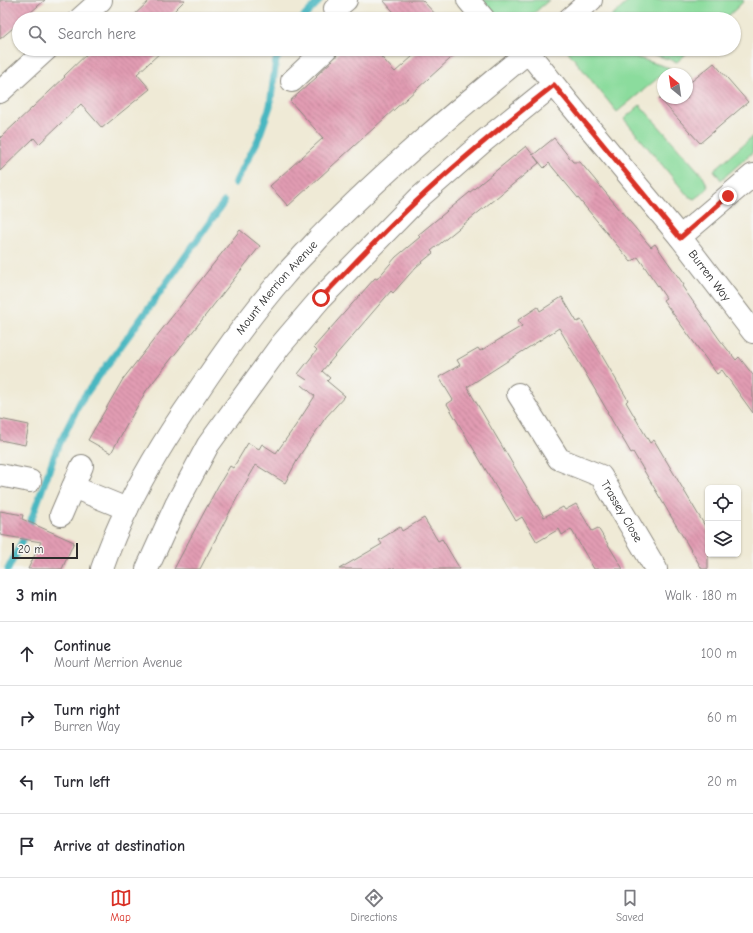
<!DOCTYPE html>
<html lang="en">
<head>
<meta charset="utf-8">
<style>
  body { margin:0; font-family:"Comic Neue",sans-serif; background:#f2f2f3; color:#2b2b33 }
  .controls { position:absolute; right:12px; bottom:12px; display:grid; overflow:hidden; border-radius:6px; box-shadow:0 1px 3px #0004 }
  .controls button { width:36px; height:36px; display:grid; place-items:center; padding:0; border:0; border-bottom:1px solid #e1e1e2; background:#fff; color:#2b2b33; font:20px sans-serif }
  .compass { position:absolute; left:657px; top:68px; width:36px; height:36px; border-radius:50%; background:#fff; box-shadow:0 1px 3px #0004; rotate:331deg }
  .scale { position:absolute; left:12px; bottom:10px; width:66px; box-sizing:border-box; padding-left:4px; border:2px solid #2b2b2b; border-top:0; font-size:11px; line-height:14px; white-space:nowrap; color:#2b2b2b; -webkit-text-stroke:3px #f6f6f2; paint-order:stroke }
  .stop { position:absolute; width:12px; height:12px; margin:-9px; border:3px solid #d93025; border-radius:50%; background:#fff }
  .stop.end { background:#d93025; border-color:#fff; box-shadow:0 1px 4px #0008 }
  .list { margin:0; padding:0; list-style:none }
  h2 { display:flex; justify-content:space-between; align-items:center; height:52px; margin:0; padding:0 16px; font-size:17px }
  h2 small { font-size:13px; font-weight:400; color:#7c7c81 }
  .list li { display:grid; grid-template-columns:26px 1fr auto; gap:12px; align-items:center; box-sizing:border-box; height:64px; padding:0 16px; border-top:1px solid #e1e1e2 }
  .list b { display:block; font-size:15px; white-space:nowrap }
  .list p { margin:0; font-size:13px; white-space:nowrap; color:#7c7c81 }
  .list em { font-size:13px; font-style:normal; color:#7c7c81 }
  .icon { flex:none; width:22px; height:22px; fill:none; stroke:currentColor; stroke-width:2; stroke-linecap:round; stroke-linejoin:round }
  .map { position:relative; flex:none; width:753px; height:569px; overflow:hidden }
  .search { position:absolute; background:#fff; box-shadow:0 1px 3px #0004; left:12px; right:12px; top:12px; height:44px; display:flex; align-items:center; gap:10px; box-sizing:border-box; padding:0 14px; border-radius:22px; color:#7c7c81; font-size:15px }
  .sheet { height:308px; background:#fff }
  nav { display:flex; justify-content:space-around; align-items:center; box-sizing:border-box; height:56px; border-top:1px solid #e1e1e2; background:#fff; font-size:11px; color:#7c7c81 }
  nav a { display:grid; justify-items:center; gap:2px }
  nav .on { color:#d93025 }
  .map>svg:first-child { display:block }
</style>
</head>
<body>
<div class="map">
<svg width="753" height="569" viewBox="0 0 753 569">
  <defs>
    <pattern id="building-back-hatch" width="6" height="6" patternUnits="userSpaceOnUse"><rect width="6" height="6" fill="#e29cb3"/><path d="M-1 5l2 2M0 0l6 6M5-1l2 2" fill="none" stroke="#b77f92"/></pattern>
  </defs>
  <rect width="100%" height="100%" fill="#f6f6f2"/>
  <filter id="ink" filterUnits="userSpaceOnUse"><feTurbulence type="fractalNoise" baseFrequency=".025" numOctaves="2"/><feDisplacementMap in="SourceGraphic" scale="8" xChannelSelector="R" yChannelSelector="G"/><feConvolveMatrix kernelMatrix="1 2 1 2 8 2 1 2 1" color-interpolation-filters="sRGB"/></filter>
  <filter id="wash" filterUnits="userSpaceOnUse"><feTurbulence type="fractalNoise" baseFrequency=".012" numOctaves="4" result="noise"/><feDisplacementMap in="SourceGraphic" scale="16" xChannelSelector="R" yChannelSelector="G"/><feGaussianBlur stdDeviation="0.9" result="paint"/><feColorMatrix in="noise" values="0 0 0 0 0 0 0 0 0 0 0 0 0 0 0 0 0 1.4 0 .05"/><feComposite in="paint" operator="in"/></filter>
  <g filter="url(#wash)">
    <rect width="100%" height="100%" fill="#efead6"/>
    <g fill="#8bdc9d" stroke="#5b8464">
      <polygon points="481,0 549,0 527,19 496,19"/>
      <polygon points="630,0 743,0 744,1 725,19 609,19"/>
      <polygon points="566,49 609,49 670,68 617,112"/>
      <polygon points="636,49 691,49 677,62"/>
      <polygon points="640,105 702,175 708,186 705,191 694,199 688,196 624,119"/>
      <polygon points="753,136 753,152 721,180 714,170"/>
    </g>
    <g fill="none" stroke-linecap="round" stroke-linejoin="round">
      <g stroke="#48b7c1" stroke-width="7">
        <polyline points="302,19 320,0"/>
        <polyline points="235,183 258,140 270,106 276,60 283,49"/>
        <polyline points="8,569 26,534 56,451 80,402 151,305 224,202"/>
      </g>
    </g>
    <g id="blocks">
      <g fill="url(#building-back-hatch)">
        <polygon points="0,0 45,0 23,19 19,19 19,23 0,39"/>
        <polygon points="150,0 185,0 166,19 130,19"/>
        <polygon points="383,0 422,0 440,19 400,19"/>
        <polygon points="92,49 160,49 162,51 137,74 150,89 102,128 81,104 39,144 34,138 0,171 0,138 65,77 64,76"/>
        <polygon points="338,49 374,49 395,72 421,49 461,49 288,206 270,186 323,138 290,101 317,77 316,76 335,58 338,53"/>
        <polygon points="714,63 748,102 700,143 659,98 687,98 687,85"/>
        <polygon points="554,138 573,162 580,162 651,247 655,244 684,285 682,286 720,340 736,360 739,357 753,375 753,413 722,370 717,374 663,300 666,298 638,257 631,262 549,163 544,168 534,156 539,163 431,251 433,253 416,267 393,293 391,291 322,371 330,378 327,381 345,396 326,417 300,455 285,483 256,465 237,498 200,569 174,569 218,486 230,466 233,468 248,443 259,449 262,444 276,453 296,425 315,396 302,385 307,380 298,374 317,350 314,347 375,278 377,279 396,257 420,237 418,235 526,146 533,155"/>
        <polygon points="240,230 260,246 146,391 111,453 88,440 123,379"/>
        <polygon points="562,297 577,322 581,320 628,400 626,402 650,443 654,440 708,531 708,569 702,569 633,452 631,453 607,412 608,412 559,328 467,387 544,517 563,507 565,510 576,504 592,531 598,528 623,569 594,569 571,529 562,535 559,529 537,542 522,517 516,521 447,404 453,400 439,377 460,365 457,360 478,348 480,351 522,326 518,320 538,307 540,311"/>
        <polygon points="0,419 29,425 25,445 0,440"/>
        <polygon points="0,511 23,515 22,519 74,542 62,569 28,569 41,542 0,535"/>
        <polygon points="424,518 438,541 442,539 460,569 339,569 382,544 379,540 400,527 402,531"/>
      </g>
    </g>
  </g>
  <g filter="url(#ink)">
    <use href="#blocks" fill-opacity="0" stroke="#8d8a80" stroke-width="1"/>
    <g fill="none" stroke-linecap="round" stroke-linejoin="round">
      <g stroke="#8d8a80" stroke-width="24">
        <g id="minor">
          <polyline points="468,0 484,19"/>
          <polyline points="80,19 101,0"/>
          <polyline points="338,19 335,9 346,0"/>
          <polyline points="569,19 591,0"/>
          <path id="s1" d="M528,52L568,102L680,237L753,332"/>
          <polyline points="292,81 326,49"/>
          <polyline points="0,92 47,49"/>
          <polyline points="680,237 753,175"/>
          <path id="s2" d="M518,394L559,459L601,476L656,569"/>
          <polyline points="0,475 30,481"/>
          <polyline points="73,487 127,509"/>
          <polyline points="61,515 82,466"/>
          <path id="s3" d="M102,569C123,507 157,450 194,397C222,355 251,314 284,276C295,263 308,251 319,238C385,170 458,109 532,49"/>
          <polyline points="147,569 176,505 208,445 280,346 321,298 420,197 484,141 553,85"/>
        </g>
      </g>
      <use href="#minor" stroke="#fff" stroke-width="22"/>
    </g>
  </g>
  <g fill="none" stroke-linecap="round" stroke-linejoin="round" filter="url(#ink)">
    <path stroke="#d93025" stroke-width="5" d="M321,298C354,264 386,229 421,197C464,157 508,121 554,85L680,238L728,196"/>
  </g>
  <g text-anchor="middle" stroke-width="4" stroke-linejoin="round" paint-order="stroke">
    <g font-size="12" fill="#2b2b2b" stroke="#f6f6f2">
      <text dy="4" stroke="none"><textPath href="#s1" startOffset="288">Burren Way</textPath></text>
      <text dy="4" stroke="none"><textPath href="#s3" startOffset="333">Mount Merrion Avenue</textPath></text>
      <text dy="4" stroke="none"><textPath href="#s2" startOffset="163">Trassey Close</textPath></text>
    </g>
  </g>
</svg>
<div class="controls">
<button><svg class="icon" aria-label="locate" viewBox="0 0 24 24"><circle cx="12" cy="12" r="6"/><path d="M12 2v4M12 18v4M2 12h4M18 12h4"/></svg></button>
<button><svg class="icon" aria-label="layers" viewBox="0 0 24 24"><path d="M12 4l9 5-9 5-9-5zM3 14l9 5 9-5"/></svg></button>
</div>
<svg class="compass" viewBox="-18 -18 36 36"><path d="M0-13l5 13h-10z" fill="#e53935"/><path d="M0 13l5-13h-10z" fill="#7c7c81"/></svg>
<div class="scale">20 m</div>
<div class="stop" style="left:321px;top:298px"></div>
<div class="stop end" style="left:728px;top:196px"></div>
<div class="search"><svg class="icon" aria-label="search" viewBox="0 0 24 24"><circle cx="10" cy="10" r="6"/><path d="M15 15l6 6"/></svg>Search here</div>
</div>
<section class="sheet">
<h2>3 min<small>Walk · 180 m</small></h2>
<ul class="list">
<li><svg class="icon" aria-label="ahead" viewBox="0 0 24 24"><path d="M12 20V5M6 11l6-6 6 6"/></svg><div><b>Continue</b><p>Mount Merrion Avenue</p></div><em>100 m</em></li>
<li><svg class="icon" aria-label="right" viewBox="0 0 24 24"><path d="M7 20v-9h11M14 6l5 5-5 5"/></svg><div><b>Turn right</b><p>Burren Way</p></div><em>60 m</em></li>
<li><svg class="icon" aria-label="left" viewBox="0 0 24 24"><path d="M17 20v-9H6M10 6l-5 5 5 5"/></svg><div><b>Turn left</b></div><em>20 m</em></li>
<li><svg class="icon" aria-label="arrive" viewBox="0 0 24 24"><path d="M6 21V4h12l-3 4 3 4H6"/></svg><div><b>Arrive at destination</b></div></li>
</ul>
</section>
<nav>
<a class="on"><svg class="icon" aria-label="map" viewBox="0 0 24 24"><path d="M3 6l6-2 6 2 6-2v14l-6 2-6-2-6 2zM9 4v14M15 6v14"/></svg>Map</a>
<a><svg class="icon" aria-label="directions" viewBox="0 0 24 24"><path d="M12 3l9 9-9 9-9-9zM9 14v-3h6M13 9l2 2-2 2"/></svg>Directions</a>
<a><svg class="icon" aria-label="saved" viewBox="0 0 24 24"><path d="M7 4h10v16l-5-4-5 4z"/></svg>Saved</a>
</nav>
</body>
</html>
